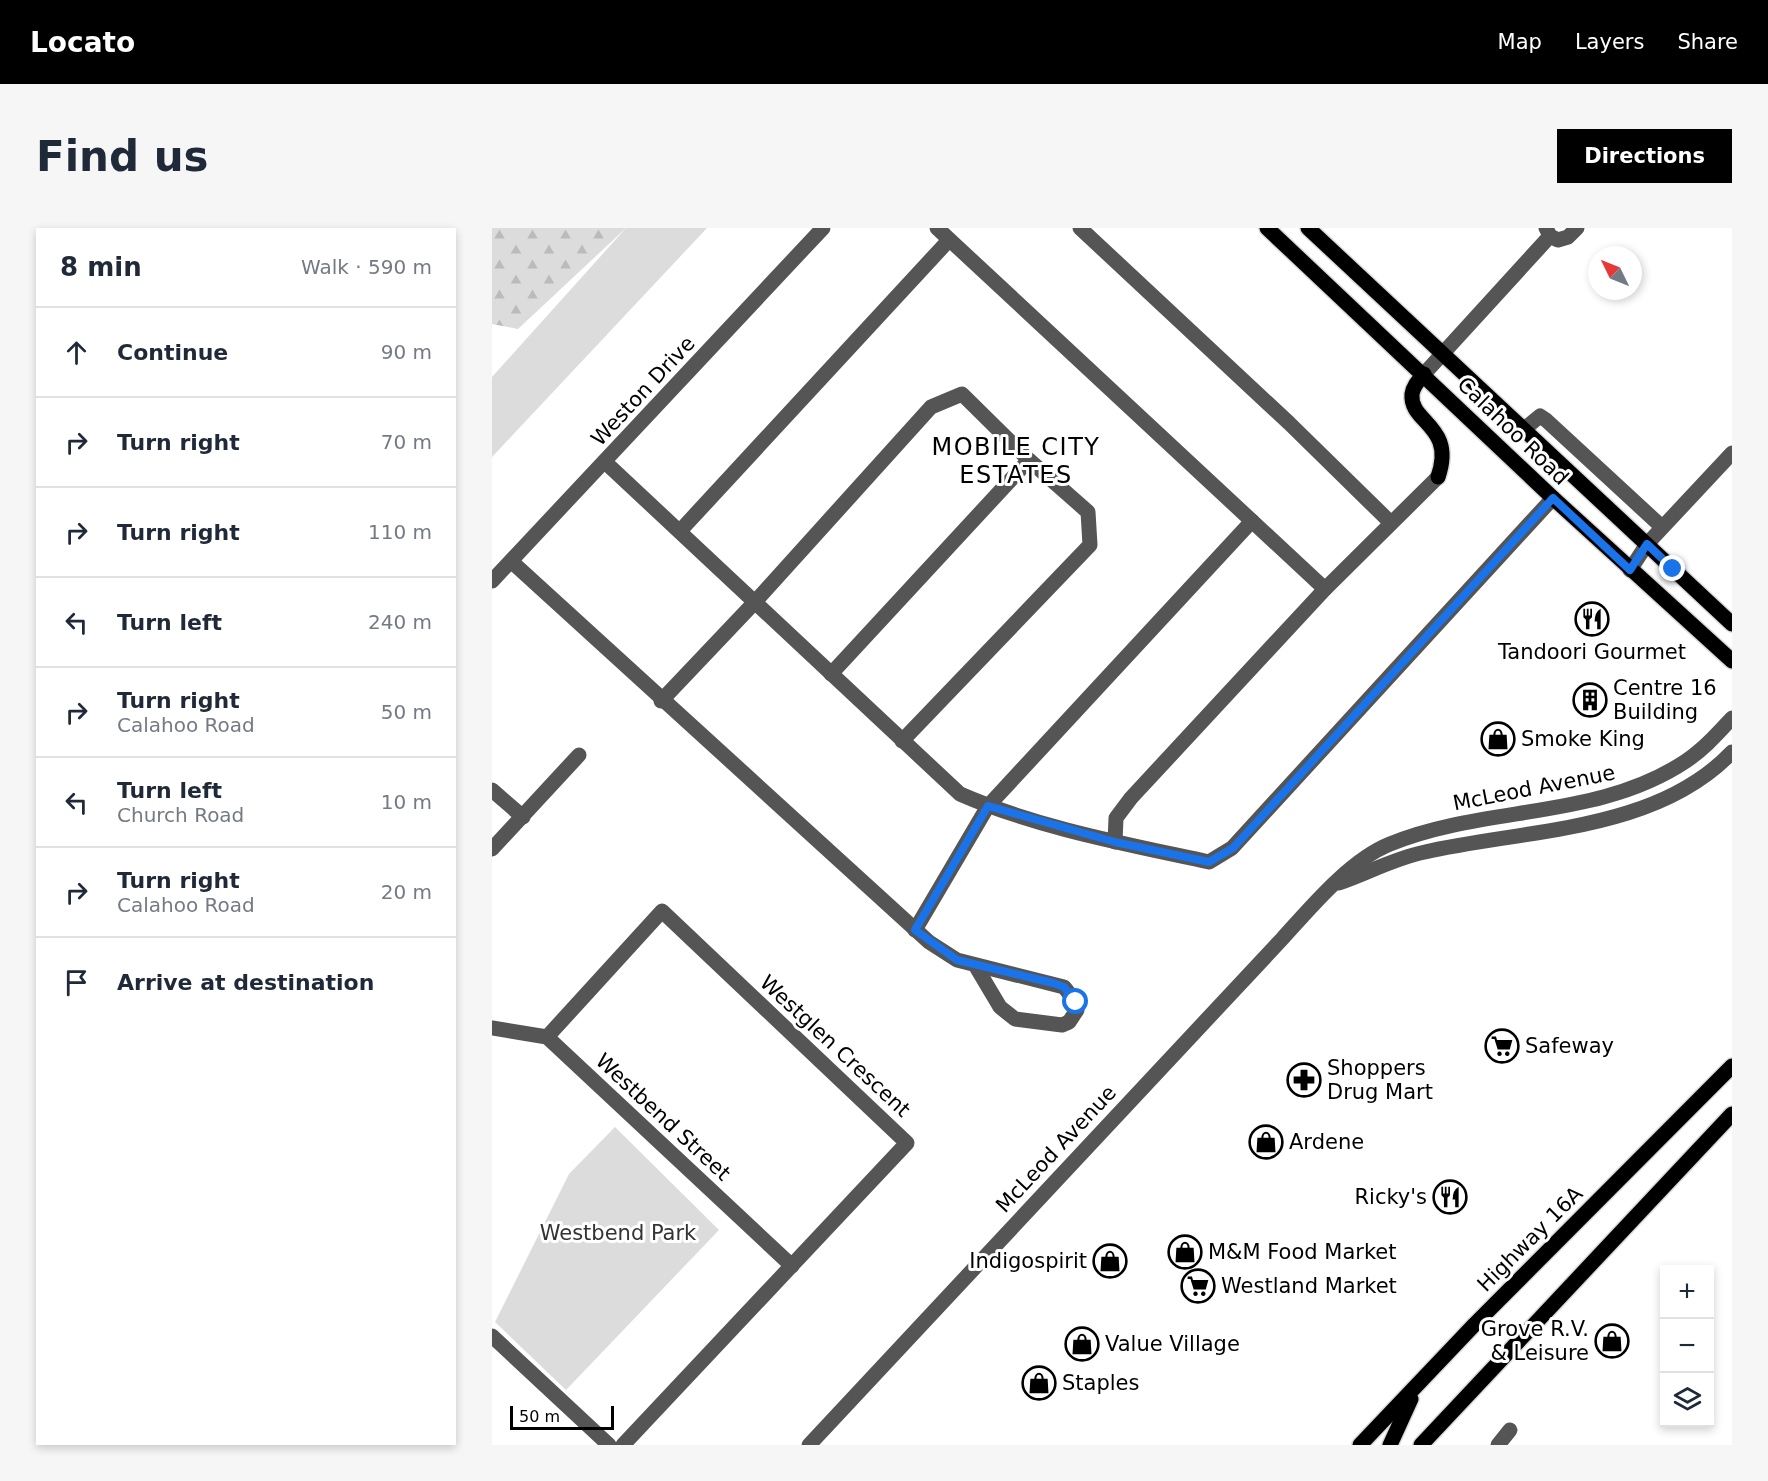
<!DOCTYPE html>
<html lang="en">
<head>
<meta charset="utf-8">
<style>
  body { margin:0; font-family:"DejaVu Sans",sans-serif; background:#f6f6f7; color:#1f2937 }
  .controls { position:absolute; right:18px; bottom:18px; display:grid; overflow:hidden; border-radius:0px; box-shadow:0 3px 9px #0003 }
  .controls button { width:54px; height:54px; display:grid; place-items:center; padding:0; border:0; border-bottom:2px solid #e0e1e3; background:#fff; color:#1f2937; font:30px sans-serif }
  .compass { position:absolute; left:1096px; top:18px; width:54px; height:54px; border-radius:50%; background:#fff; box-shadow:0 3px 9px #0003; rotate:313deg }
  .scale { position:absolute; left:18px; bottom:15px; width:104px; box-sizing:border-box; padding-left:6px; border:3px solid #000; border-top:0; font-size:16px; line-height:21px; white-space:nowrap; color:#000; -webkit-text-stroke:4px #fff; paint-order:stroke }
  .stop { position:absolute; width:18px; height:18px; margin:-14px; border:4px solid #1a73e8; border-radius:50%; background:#fff }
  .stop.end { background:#1a73e8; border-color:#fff; box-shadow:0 2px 6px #0008 }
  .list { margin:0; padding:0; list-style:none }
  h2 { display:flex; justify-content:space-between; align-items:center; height:78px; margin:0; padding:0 24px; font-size:26px }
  h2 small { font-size:20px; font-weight:400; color:#747a83 }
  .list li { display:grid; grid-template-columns:39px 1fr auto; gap:18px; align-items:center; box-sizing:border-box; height:90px; padding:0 24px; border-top:2px solid #e0e1e3 }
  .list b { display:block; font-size:22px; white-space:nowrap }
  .list p { margin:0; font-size:20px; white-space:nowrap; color:#747a83 }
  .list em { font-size:20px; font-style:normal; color:#747a83 }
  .icon { flex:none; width:33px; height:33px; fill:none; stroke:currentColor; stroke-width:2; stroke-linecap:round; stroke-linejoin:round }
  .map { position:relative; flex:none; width:1240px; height:1217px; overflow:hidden; border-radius:0px }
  header { display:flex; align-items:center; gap:36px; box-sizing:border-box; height:84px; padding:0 30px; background:#000; color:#fff }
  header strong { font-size:28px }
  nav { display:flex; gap:33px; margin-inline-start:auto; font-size:21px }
  .intro { display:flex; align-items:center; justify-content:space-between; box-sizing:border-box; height:144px; padding:0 36px }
  h1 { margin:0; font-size:42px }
  .button { padding:15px 27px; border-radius:0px; background:#000; color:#fff; font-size:21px; font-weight:700 }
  main { display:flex; gap:36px; padding:0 36px }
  aside { flex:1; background:#fff; border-radius:0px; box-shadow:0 3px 9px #0003 }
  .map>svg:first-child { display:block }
</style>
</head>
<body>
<header>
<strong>Locato</strong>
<nav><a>Map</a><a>Layers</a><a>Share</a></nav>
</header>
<div class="intro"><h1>Find us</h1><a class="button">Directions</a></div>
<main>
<aside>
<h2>8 min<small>Walk · 590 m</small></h2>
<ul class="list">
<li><svg class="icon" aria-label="ahead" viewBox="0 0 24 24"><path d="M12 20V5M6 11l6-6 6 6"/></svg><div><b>Continue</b></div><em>90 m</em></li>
<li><svg class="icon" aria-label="right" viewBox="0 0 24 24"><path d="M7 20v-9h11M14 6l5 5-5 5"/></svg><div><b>Turn right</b></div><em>70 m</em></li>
<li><svg class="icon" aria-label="right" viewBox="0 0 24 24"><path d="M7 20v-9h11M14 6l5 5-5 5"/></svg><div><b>Turn right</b></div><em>110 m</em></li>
<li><svg class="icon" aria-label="left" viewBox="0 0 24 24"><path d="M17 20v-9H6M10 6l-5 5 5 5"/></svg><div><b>Turn left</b></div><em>240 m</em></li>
<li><svg class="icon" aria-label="right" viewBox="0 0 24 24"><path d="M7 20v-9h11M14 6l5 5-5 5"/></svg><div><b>Turn right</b><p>Calahoo Road</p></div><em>50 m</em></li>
<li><svg class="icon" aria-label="left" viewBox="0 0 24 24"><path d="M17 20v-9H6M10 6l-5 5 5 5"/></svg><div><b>Turn left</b><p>Church Road</p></div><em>10 m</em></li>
<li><svg class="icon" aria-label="right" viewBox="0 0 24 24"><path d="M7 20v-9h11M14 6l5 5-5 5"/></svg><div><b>Turn right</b><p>Calahoo Road</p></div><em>20 m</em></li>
<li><svg class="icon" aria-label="arrive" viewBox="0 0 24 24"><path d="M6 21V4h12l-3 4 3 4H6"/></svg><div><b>Arrive at destination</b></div></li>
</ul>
</aside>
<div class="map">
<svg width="1240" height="1217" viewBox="0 0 1240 1217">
  <defs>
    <pattern id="forest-firs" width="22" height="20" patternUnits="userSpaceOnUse" patternTransform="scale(1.5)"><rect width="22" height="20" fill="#dcdcdc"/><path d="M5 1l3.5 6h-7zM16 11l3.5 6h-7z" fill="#bbb"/></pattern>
  </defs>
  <rect width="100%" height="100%" fill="#fff"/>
  <g fill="#dcdcdc">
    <polygon points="134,0 215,0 0,229 0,149"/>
    <polygon points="123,899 227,1002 74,1162 3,1094 77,946"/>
  </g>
  <polygon fill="url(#forest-firs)" points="0,0 134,0 26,101 0,96"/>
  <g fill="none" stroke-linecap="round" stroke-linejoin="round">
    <g stroke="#dbdbdb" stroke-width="18">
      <g id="major">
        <polyline points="775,0 1061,270 1240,433"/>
        <polyline points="816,0 1240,396"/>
        <path d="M932,146C927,152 921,158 920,166C917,195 964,197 946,249"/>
        <polyline points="868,1217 983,1096 1240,838"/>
        <polyline points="898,1217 919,1171"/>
        <polyline points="929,1217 1240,886"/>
      </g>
    </g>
    <g stroke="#555" stroke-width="15">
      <polyline points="445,0 833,361"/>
      <polyline points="588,0 797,195 899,295"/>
      <polyline points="1054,0 1058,8 1066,12 1076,9 1085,0"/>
      <polyline points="932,146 1058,8"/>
      <polyline points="1031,202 1048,188 1054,192 1170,299"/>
      <path d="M113,234L468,566C546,600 634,616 717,634L740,620L1061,270"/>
      <polyline points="188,303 457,12"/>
      <polyline points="19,333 437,714 465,732 572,759 584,774 585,782 577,794 570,797 523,791 508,779 483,737"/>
      <polyline points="1138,342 1155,316 1240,225"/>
      <polyline points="0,353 331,0"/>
      <polyline points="339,446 537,232"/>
      <polyline points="169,473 262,375 439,179 470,166 537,232 596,284 598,317 410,513"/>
      <polyline points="0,562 31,589"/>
      <polyline points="623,614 624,590 639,570 833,361 946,249"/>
      <polyline points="0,621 87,527"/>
      <path d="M847,655C876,645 903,630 933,624C1034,601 1164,604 1240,524"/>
      <polyline points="423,702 496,578 760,293"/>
      <polyline points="0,800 55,809 300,1038"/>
      <polyline points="55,809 170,683 415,915 131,1217"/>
      <polyline points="0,1108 117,1217"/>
      <path d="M317,1217L790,711C819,679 858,632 898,616C993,577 1106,592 1194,533C1212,521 1226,505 1240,490"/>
      <polyline points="1006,1217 1018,1202"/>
    </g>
    <use href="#major" stroke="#000" stroke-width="15"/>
  </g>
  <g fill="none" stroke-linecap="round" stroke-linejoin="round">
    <polyline stroke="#1a73e8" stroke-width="8" points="584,774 572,759 561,755 465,732 423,702 496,578 623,614 717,634 741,620 1061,270 1138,342 1155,316 1181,341"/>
  </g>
  <defs>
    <g id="restaurant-ring" transform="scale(1.725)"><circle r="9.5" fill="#fff" stroke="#000" stroke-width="1.5"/><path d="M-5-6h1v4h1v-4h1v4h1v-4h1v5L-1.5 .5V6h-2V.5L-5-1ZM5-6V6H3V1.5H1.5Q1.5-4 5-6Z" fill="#000"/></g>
    <g id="building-ring" transform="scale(1.725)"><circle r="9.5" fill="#fff" stroke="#000" stroke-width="1.5"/><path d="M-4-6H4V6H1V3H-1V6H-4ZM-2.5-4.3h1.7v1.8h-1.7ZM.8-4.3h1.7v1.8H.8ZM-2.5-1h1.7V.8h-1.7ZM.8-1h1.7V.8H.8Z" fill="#000"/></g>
    <g id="shop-ring" transform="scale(1.725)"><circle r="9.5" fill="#fff" stroke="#000" stroke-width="1.5"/><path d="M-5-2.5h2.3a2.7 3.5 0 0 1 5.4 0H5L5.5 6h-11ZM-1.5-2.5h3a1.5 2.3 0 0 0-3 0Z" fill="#000"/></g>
    <g id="supermarket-ring" transform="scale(1.725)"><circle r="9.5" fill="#fff" stroke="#000" stroke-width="1.5"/><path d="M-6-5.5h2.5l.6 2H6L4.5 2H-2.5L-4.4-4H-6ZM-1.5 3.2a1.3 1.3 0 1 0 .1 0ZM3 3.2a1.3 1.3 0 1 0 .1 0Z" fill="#000"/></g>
    <g id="pharmacy-ring" transform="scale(1.725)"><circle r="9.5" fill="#fff" stroke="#000" stroke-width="1.5"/><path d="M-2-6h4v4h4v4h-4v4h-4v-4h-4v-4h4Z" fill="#000"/></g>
  </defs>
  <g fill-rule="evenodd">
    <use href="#restaurant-ring" x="1100" y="391"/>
    <use href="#building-ring" x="1098" y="472"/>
    <use href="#shop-ring" x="1006" y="511"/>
    <use href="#supermarket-ring" x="1010" y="818"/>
    <use href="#pharmacy-ring" x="812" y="852"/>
    <use href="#shop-ring" x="774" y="914"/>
    <use href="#restaurant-ring" x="958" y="969"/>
    <use href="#shop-ring" x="693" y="1024"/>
    <use href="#shop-ring" x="618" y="1033"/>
    <use href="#supermarket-ring" x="706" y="1058"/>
    <use href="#shop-ring" x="1120" y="1113"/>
    <use href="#shop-ring" x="590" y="1116"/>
    <use href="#shop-ring" x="547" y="1155"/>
  </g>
  <g text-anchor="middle" stroke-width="6" stroke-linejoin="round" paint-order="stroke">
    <g font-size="21" fill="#000" stroke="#fff">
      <text transform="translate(151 163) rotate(-47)" y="7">Weston Drive</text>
      <text transform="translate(1021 203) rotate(44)" y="7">Calahoo Road</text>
      <text transform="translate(1042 560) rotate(-11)" y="7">McLeod Avenue</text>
      <text transform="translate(343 818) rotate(43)" y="7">Westglen Crescent</text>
      <text transform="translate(171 889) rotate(43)" y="7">Westbend Street</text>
      <text transform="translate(564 921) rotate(-47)" y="7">McLeod Avenue</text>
      <text transform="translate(1038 1011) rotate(-45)" y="7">Highway 16A</text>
    </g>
    <g font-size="21" fill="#000" stroke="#fff" text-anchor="start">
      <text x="1100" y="431" text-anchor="middle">Tandoori Gourmet</text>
      <text x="1121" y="467">Centre 16<tspan x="1121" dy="24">Building</tspan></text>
      <text x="1029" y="518">Smoke King</text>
      <text x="1033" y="825">Safeway</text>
      <text x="835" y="847">Shoppers<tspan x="835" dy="24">Drug Mart</tspan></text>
      <text x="797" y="921">Ardene</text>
      <text x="935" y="976" text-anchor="end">Ricky's</text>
      <text x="716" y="1031">M&amp;M Food Market</text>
      <text x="595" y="1040" text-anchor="end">Indigospirit</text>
      <text x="729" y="1065">Westland Market</text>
      <text x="1097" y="1108" text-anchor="end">Grove R.V.<tspan x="1097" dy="24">&amp; Leisure</tspan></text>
      <text x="613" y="1123">Value Village</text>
      <text x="570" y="1162">Staples</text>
    </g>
    <g font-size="21" fill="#333" stroke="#fff">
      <text x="126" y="1012">Westbend Park</text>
    </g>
    <g font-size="24" letter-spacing="1.5" fill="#000" stroke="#fff">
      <text x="524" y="227">MOBILE CITY<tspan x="524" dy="28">ESTATES</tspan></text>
    </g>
  </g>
</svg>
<div class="controls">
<button>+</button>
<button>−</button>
<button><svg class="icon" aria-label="layers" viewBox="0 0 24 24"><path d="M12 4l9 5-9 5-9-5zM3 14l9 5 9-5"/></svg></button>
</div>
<svg class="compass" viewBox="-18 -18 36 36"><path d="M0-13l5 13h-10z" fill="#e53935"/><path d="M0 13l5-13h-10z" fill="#747a83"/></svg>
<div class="scale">50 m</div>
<div class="stop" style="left:584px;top:774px"></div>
<div class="stop end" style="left:1181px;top:341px"></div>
</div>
</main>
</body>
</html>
